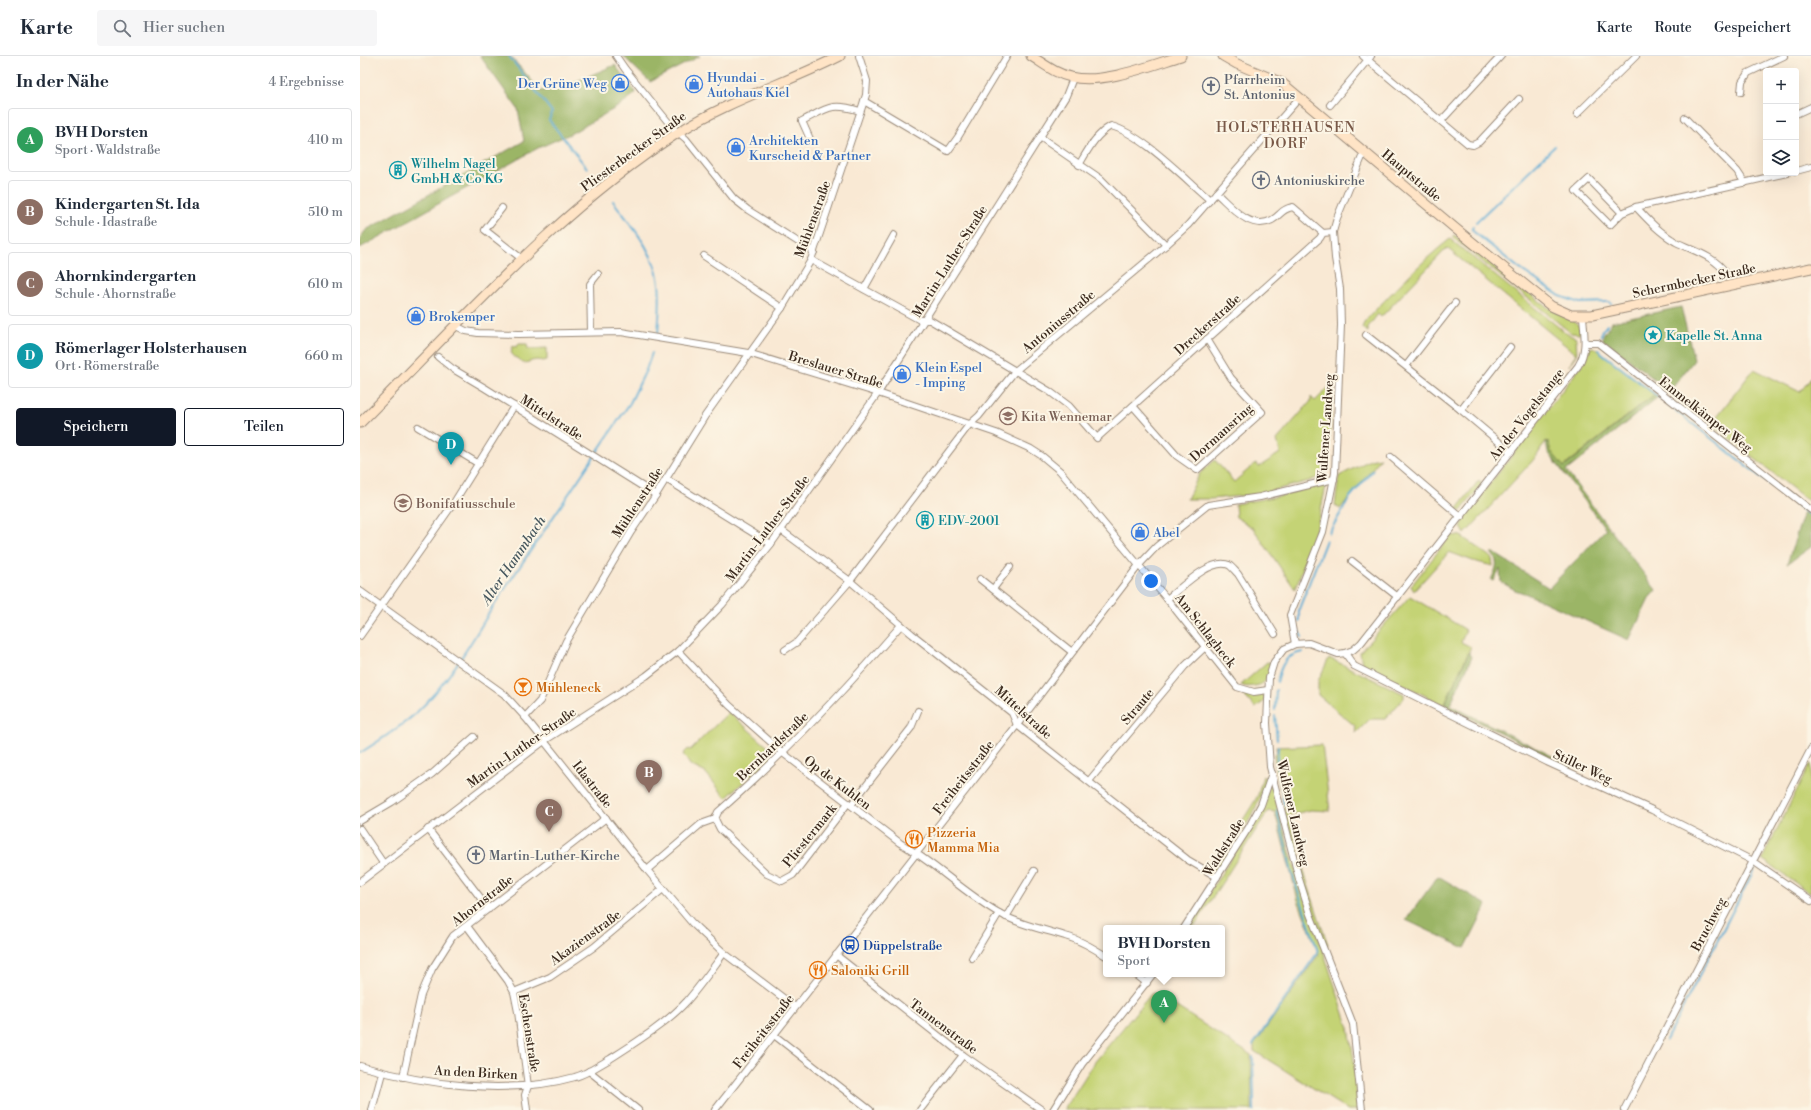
<!DOCTYPE html>
<html lang="de">
<head>
<meta charset="utf-8">
<style>
  body { margin:0; font-family:"Libre Bodoni",serif; background:#f6f6f7; color:#1f2937 }
  .controls { position:absolute; right:12px; top:12px; display:grid; overflow:hidden; border-radius:4px; box-shadow:0 4px 16px #0002 }
  .controls button { width:36px; height:36px; display:grid; place-items:center; padding:0; border:0; border-bottom:1px solid #e0e1e3; background:#fff; color:#1f2937; font:20px sans-serif }
  .you { position:absolute; left:791px; top:525px; width:14px; height:14px; margin:-10px; border:3px solid #fff; border-radius:50%; background:#1a73e8; box-shadow:0 0 0 6px #1a73e833 }
  .badge { display:grid; place-items:center; width:26px; height:26px; border-radius:50%; background:#111827; color:#fff; font-size:13px; font-weight:700 }
  .pin { position:absolute; translate:-50% -33px; filter:drop-shadow(0 1px 2px #0008) }
  .pin::after { content:''; position:absolute; top:21px; width:14px; height:12px; background:inherit; clip-path:polygon(0 0,100% 0,50% 100%) }
  .popup { position:absolute; left:743px; top:869px; width:122px; height:52px; box-sizing:border-box; display:grid; place-content:center; border-radius:4px; background:#fff; filter:drop-shadow(0 1px 3px #0005); font-size:13px; white-space:nowrap; color:#747a83 }
  .popup b { font-size:15px; color:#1f2937 }
  .popup::after { content:''; position:absolute; left:50%; top:100%; margin-left:-8px; border:8px solid transparent; border-top-color:#fff }
  .list { margin:0; padding:0; list-style:none }
  h2 { display:flex; justify-content:space-between; align-items:center; height:52px; margin:0; padding:0 16px; font-size:17px }
  h2 small { font-size:13px; font-weight:400; color:#747a83 }
  .list li { display:grid; grid-template-columns:26px 1fr auto; gap:12px; align-items:center; box-sizing:border-box; height:64px; margin:0 8px 8px; padding:0 8px; border:1px solid #e0e1e3; border-radius:4px }
  .list b { display:block; font-size:15px; white-space:nowrap }
  .list p { margin:0; font-size:13px; white-space:nowrap; color:#747a83 }
  .list em { font-size:13px; font-style:normal; color:#747a83 }
  .actions { display:flex; gap:8px; padding:12px 16px }
  .actions a { flex:1; padding:9px 0; border:1px solid #111827; border-radius:4px; text-align:center; font-size:14px; color:#111827 }
  .actions .main { background:#111827; color:#fff }
  .icon { flex:none; width:22px; height:22px; fill:none; stroke:currentColor; stroke-width:2; stroke-linecap:round; stroke-linejoin:round }
  .map { position:relative; flex:none; width:1451px; height:1054px; overflow:hidden }
  header { display:flex; align-items:center; gap:24px; box-sizing:border-box; height:56px; padding:0 20px; background:#fff; border-bottom:1px solid #e0e1e3 }
  header strong { font-size:19px }
  nav { display:flex; gap:22px; margin-inline-start:auto; font-size:14px }
  .search { width:280px; height:36px; background:#f6f6f7; display:flex; align-items:center; gap:10px; box-sizing:border-box; padding:0 14px; border-radius:4px; color:#747a83; font-size:15px }
  main { display:flex }
  aside { flex:1; background:#fff }
  .map>svg:first-child { display:block }
</style>
</head>
<body>
<header>
<strong>Karte</strong>
<div class="search"><svg class="icon" aria-label="search" viewBox="0 0 24 24"><circle cx="10" cy="10" r="6"/><path d="M15 15l6 6"/></svg>Hier suchen</div>
<nav><a>Karte</a><a>Route</a><a>Gespeichert</a></nav>
</header>
<main>
<aside>
<h2>In der Nähe<small>4 Ergebnisse</small></h2>
<ul class="list">
<li><span class="badge" style="background:#2e9e5b">A</span><div><b>BVH Dorsten</b><p>Sport · Waldstraße</p></div><em>410 m</em></li>
<li><span class="badge" style="background:#8d6e63">B</span><div><b>Kindergarten St. Ida</b><p>Schule · Idastraße</p></div><em>510 m</em></li>
<li><span class="badge" style="background:#8d6e63">C</span><div><b>Ahornkindergarten</b><p>Schule · Ahornstraße</p></div><em>610 m</em></li>
<li><span class="badge" style="background:#0f9aa8">D</span><div><b>Römerlager Holsterhausen</b><p>Ort · Römerstraße</p></div><em>660 m</em></li>
</ul>
<div class="actions"><a class="main">Speichern</a><a>Teilen</a></div>
</aside>
<div class="map">
<svg width="1451" height="1054" viewBox="0 0 1451 1054">
  <rect width="100%" height="100%" fill="#fcf5e5"/>
  <filter id="ink" filterUnits="userSpaceOnUse"><feTurbulence type="fractalNoise" baseFrequency=".025" numOctaves="2"/><feDisplacementMap in="SourceGraphic" scale="8" xChannelSelector="R" yChannelSelector="G"/><feConvolveMatrix kernelMatrix="1 2 1 2 8 2 1 2 1" color-interpolation-filters="sRGB"/></filter>
  <filter id="wash" filterUnits="userSpaceOnUse"><feTurbulence type="fractalNoise" baseFrequency=".012" numOctaves="4" result="noise"/><feDisplacementMap in="SourceGraphic" scale="16" xChannelSelector="R" yChannelSelector="G"/><feGaussianBlur stdDeviation="0.9" result="paint"/><feColorMatrix in="noise" values="0 0 0 0 0 0 0 0 0 0 0 0 0 0 0 0 0 1.4 0 .05"/><feComposite in="paint" operator="in"/></filter>
  <g filter="url(#wash)">
    <rect width="100%" height="100%" fill="#f9e9d4"/>
    <g fill="#c4d374" stroke="#807e49">
      <path d="M1094,179L1186,250C1192,255 1216,265 1218,269C1220,271 1220,275 1220,278L1211,277L1092,181Z"/>
      <path d="M1090,183L1207,278L1216,282L1217,299L1209,310L1216,298L1087,192L1021,261L1018,258L1008,271V276L1002,272L1004,266C1032,237 1058,208 1090,183Z"/>
      <path d="M159,288H167L168,293L187,292V304C182,306 182,304 177,304C166,305 166,311 156,301H154L151,296L153,290L156,291Z"/>
      <polygon points="1233,291 1295,338 1203,411 1190,394 1189,386 1186,385 1176,401 1105,478 1101,471 1106,459 1221,310 1229,293"/>
      <polygon points="1394,313 1440,336 1451,322 1451,447 1351,368"/>
      <polygon points="974,326 967,412 962,420 949,425 900,438 851,443 827,443 840,417 855,404 874,426 896,407 899,411 920,397 917,384 951,345 951,341 955,345"/>
      <polygon points="1021,402 980,453 975,449 979,420 1010,404"/>
      <polygon points="1119,424 1122,428 1101,455 1096,454"/>
      <polygon points="962,427 966,430 955,480 935,533 893,472 876,461 875,448 925,439"/>
      <polygon points="1091,479 1101,480 1129,500 1132,503 1133,510 1113,505 1089,496 1054,535 1051,530"/>
      <polygon points="1050,540 1106,574 1101,586 1111,591 1084,649 1002,608 1000,596"/>
      <polygon points="969,602 1044,638 1044,642 1025,663 1010,663 996,677 995,670 958,639 958,625"/>
      <path d="M907,606L911,607C908,620 908,629 893,630C888,631 885,631 881,629Z"/>
      <polygon points="902,636 906,644 895,652 882,637"/>
      <polygon points="369,656 410,693 412,698 410,702 366,742 346,717 330,709 323,698 328,693 330,694"/>
      <path d="M962,689L970,755L951,754L929,759C939,803 953,846 968,889L965,890C946,842 932,793 923,743C920,728 915,713 914,698L917,697L916,691Z"/>
      <polygon points="1450,708 1451,708 1451,838 1402,803"/>
      <polygon points="903,720 907,724 893,758 860,811 856,815 852,813 893,748 898,739"/>
      <polygon points="912,725 928,790 989,972 994,1005 998,1054 988,1054 894,995 894,989 959,898 938,844 915,756 908,755 833,872 827,872 892,769"/>
      <polygon points="795,937 891,999 892,1054 704,1054 734,1007 791,938"/>
    </g>
    <g fill="#9bb566" stroke="#6b7042">
      <polygon points="120,0 150,0 181,35 200,32 255,9 276,37 259,50 210,78 178,92 0,192 0,182 6,174 164,85 158,53"/>
      <polygon points="263,0 340,0 290,26"/>
      <polygon points="1321,251 1334,304 1310,335 1243,284 1243,280 1252,266"/>
      <path d="M1295,338L1298,341L1206,415L1296,534L1290,541L1269,584L1167,538L1155,534L1141,526L1140,513L1133,525L1131,524C1136,513 1140,506 1131,497H1134L1189,532L1246,473L1188,396L1186,386H1189L1190,394L1204,411Z"/>
      <polygon points="1444,456 1451,461 1451,491 1427,508"/>
      <polygon points="1109,596 1112,601 1090,649 1212,710 1212,712 1084,649"/>
      <polygon points="1078,820 1127,849 1105,892 1046,864"/>
    </g>
    <g fill="none" stroke-linecap="round" stroke-linejoin="round">
      <g stroke="#59abd4" stroke-width="2">
        <polyline points="149,0 192,56 189,64 227,112"/>
        <path d="M253,145C271,169 296,197 299,228C301,244 299,261 298,278"/>
        <polyline points="1116,166 1195,90"/>
        <polyline points="1113,170 1112,173 1114,176 1160,213 1200,240 1220,247 1246,246 1250,246 1251,248"/>
        <polyline points="1241,280 1243,274 1247,269"/>
        <polyline points="1238,294 1451,460"/>
        <polyline points="969,477 990,441 1013,414"/>
        <polyline points="939,566 939,553 966,484"/>
        <polyline points="938,574 942,581"/>
        <path d="M917,626C921,609 925,599 943,596"/>
        <polyline points="915,654 916,634"/>
        <polyline points="915,660 917,684"/>
        <polyline points="918,691 917,703 924,748"/>
        <path d="M0,697C19,685 38,673 55,658C87,628 110,589 132,552L270,347L286,314L292,297"/>
        <polyline points="1306,984 1395,812"/>
        <polyline points="893,989 958,896 932,817 917,754"/>
        <polyline points="893,1001 894,1054"/>
      </g>
    </g>
  </g>
  <g filter="url(#ink)">
    <g fill="none" stroke-linecap="round" stroke-linejoin="round">
      <g stroke="#9a8a79" stroke-width="8">
        <g id="street">
          <polyline points="256,0 265,13 313,72 326,83 374,143 388,154 454,196"/>
          <polyline points="1003,0 1108,88 1113,89 1119,86 1159,43"/>
          <polyline points="1381,36 1382,26 1388,17 1424,0"/>
          <polyline points="504,45 588,95 598,81 647,0"/>
          <polyline points="970,49 1011,0"/>
          <polyline points="1217,58 1276,0"/>
          <polyline points="1436,58 1451,51"/>
          <polyline points="1325,62 1377,115 1385,127"/>
          <polyline points="1081,65 1141,0"/>
          <polyline points="680,81 741,123 806,189"/>
          <path d="M450,83L442,65C468,52 471,46 500,55"/>
          <path d="M719,109C728,94 735,79 751,70C782,78 824,122 850,144"/>
          <polyline points="1436,115 1451,111"/>
          <path d="M856,137C870,149 890,176 912,164C921,159 921,153 933,151L963,177"/>
          <path d="M1276,151C1288,164 1300,177 1316,186C1334,195 1354,200 1366,217"/>
          <polyline points="142,152 125,174 162,203"/>
          <polyline points="1262,157 1229,123 1216,135 1250,169 1262,157 1276,151 1427,117"/>
          <polyline points="344,200 422,252"/>
          <polyline points="451,204 560,264 570,264 689,335 709,350 737,382 960,182 963,177 973,176"/>
          <polyline points="504,233 534,179"/>
          <polyline points="96,270 106,275 118,277 159,278 261,276 388,297 518,337 636,377 671,393 682,400 700,415 807,543 877,631 894,636 908,634"/>
          <polyline points="231,276 230,228 238,218"/>
          <polyline points="1006,279 1101,354 1151,396"/>
          <polyline points="1225,287 1238,287 1451,454"/>
          <polyline points="78,301 93,313 125,332 296,439"/>
          <polyline points="1046,310 1095,247"/>
          <polyline points="773,350 817,400 837,414 902,356 871,322 847,283"/>
          <polyline points="1101,354 1150,291"/>
          <polyline points="58,371 119,408"/>
          <polyline points="1031,401 1101,461"/>
          <polyline points="306,423 411,488"/>
          <polyline points="421,474 490,525 552,578 652,657 657,669 828,804 857,821"/>
          <polyline points="992,505 1038,541"/>
          <polyline points="620,523 712,596"/>
          <polyline points="633,533 650,511"/>
          <polyline points="0,535 144,638 165,661 287,814 332,867 364,897 435,951"/>
          <path d="M807,543C821,532 851,501 869,509C872,511 875,515 878,518L915,578"/>
          <polyline points="0,580 93,448 154,350"/>
          <polyline points="935,588 930,559 963,476 975,417 981,269 980,233 975,202 973,176 977,162 1004,96"/>
          <polyline points="425,594 437,586 490,525 609,369 619,360 655,315 806,189 828,169 940,41"/>
          <path d="M318,595L369,649L423,697L540,787C575,807 604,837 639,857C660,869 683,873 705,880C720,884 733,892 746,900"/>
          <polyline points="985,597 994,610 1187,706 1292,754 1393,805 1451,845"/>
          <polyline points="165,661 180,645 206,585 271,476 296,439 345,360 422,252 451,204 506,39 507,25 499,0"/>
          <polyline points="729,725 825,610 845,591"/>
          <polyline points="491,749 551,672 558,655"/>
          <path d="M355,763L358,756C425,698 483,636 541,569"/>
          <polyline points="355,763 360,773 407,818 422,825 433,819 488,747"/>
          <polyline points="0,765 32,746 72,718 114,681"/>
          <polyline points="0,773 23,807"/>
          <polyline points="68,773 129,853"/>
          <polyline points="287,814 341,768 355,763"/>
          <polyline points="0,826 184,685 286,620 318,595 362,549 411,488 518,337 706,40 713,22"/>
          <polyline points="646,861 674,815"/>
          <polyline points="107,870 148,925 154,936 158,956 168,1030 165,1039 167,1054"/>
          <polyline points="824,872 889,771 901,749 912,717"/>
          <polyline points="476,899 603,999 682,1054"/>
          <polyline points="612,902 639,857"/>
          <polyline points="775,918 787,927"/>
          <polyline points="154,936 190,921 234,891 303,833"/>
          <polyline points="414,979 510,1054"/>
          <path d="M0,1010C66,1029 148,1040 215,1021C227,1018 239,1009 250,1003C275,987 307,967 327,945C340,930 352,913 364,897"/>
          <polyline points="229,1015 278,1054"/>
          <polyline points="43,1021 61,939 72,913 93,880 246,762"/>
          <polyline points="12,1054 22,1017"/>
          <polyline points="355,1054 657,669 779,509 797,490 848,449 900,441 974,423"/>
          <polyline points="560,1054 603,999"/>
          <polyline points="693,1054 722,1008 793,918"/>
          <path d="M1002,1054L993,968L950,858L939,823L910,711L907,667L909,622L914,606L924,593L935,588L949,587L978,598L985,597L993,594L1001,587L1218,310C1228,294 1224,277 1223,260"/>
          <polyline points="1264,1054 1451,693"/>
        </g>
      </g>
      <g stroke="#9a8a79" stroke-width="11">
        <g id="secondary">
          <path d="M671,0C684,8 696,18 711,21C742,29 792,9 821,0"/>
          <polyline points="863,0 877,8 922,27 1096,173 1191,250 1211,259 1232,259 1451,212"/>
          <path d="M0,367C101,266 198,153 319,76C369,44 427,27 480,0"/>
        </g>
      </g>
      <use href="#street" stroke="#fff" stroke-width="6"/>
      <use href="#secondary" stroke="#ffe4c6" stroke-width="9"/>
    </g>
  </g>
  <defs>
    <g id="shop-ring" transform="scale(0.9)"><circle r="9.5" fill="#fcf5e5" stroke="#3f7fe0" stroke-width="1.5"/><path d="M-5-2.5h2.3a2.7 3.5 0 0 1 5.4 0H5L5.5 6h-11ZM-1.5-2.5h3a1.5 2.3 0 0 0-3 0Z" fill="#3f7fe0"/></g>
    <g id="church-ring" transform="scale(0.9)"><circle r="9.5" fill="#fcf5e5" stroke="#6b7280" stroke-width="1.5"/><path d="M-1.2-6h2.4v3.5h3.3v2.4h-3.3V6h-2.4V-.1h-3.3v-2.4h3.3Z" fill="#6b7280"/></g>
    <g id="building-ring" transform="scale(0.9)"><circle r="9.5" fill="#fcf5e5" stroke="#0f9aa8" stroke-width="1.5"/><path d="M-4-6H4V6H1V3H-1V6H-4ZM-2.5-4.3h1.7v1.8h-1.7ZM.8-4.3h1.7v1.8H.8ZM-2.5-1h1.7V.8h-1.7ZM.8-1h1.7V.8H.8Z" fill="#0f9aa8"/></g>
    <g id="sight-ring" transform="scale(0.9)"><circle r="9.5" fill="#fcf5e5" stroke="#0f9aa8" stroke-width="1.5"/><path d="M0-6L1.8-2.2L6-1.7L2.9 1.2L3.7 5.4L0 3.3L-3.7 5.4L-2.9 1.2L-6-1.7L-1.8-2.2Z" fill="#0f9aa8"/></g>
    <g id="school-ring" transform="scale(0.9)"><circle r="9.5" fill="#fcf5e5" stroke="#8d6e63" stroke-width="1.5"/><path d="M0-5L7-2L0 1L-7-2ZM-4 1L0 2.5L4 1V4Q0 6-4 4Z" fill="#8d6e63"/></g>
    <g id="bar-ring" transform="scale(0.9)"><circle r="9.5" fill="#fcf5e5" stroke="#e8710a" stroke-width="1.5"/><path d="M-6-5H6L.8 .8V4.5H3.5V6h-7V4.5H-.8V.8Z" fill="#e8710a"/></g>
    <g id="restaurant-ring" transform="scale(0.9)"><circle r="9.5" fill="#fcf5e5" stroke="#e8710a" stroke-width="1.5"/><path d="M-5-6h1v4h1v-4h1v4h1v-4h1v5L-1.5 .5V6h-2V.5L-5-1ZM5-6V6H3V1.5H1.5Q1.5-4 5-6Z" fill="#e8710a"/></g>
    <g id="bus-ring" transform="scale(0.9)"><circle r="9.5" fill="#fcf5e5" stroke="#1a4fb4" stroke-width="1.5"/><path d="M-5-6H5V4H4V6H2V4H-2V6H-4V4H-5ZM-3.5-4V0h7V-4ZM-3.5 1.2v1.5H-2V1.2ZM2 1.2v1.5H3.5V1.2Z" fill="#1a4fb4"/></g>
  </defs>
  <g fill-rule="evenodd">
    <use href="#shop-ring" x="260" y="27"/>
    <use href="#shop-ring" x="334" y="28"/>
    <use href="#church-ring" x="851" y="30"/>
    <use href="#shop-ring" x="376" y="91"/>
    <use href="#building-ring" x="38" y="114"/>
    <use href="#church-ring" x="901" y="124"/>
    <use href="#shop-ring" x="56" y="260"/>
    <use href="#sight-ring" x="1293" y="279"/>
    <use href="#shop-ring" x="542" y="318"/>
    <use href="#school-ring" x="648" y="360"/>
    <use href="#school-ring" x="43" y="447"/>
    <use href="#building-ring" x="565" y="464"/>
    <use href="#shop-ring" x="780" y="476"/>
    <use href="#bar-ring" x="163" y="631"/>
    <use href="#restaurant-ring" x="554" y="783"/>
    <use href="#church-ring" x="116" y="799"/>
    <use href="#bus-ring" x="490" y="889"/>
    <use href="#restaurant-ring" x="458" y="914"/>
  </g>
  <g text-anchor="middle" stroke-width="4" stroke-linejoin="round" paint-order="stroke">
    <g font-size="13" fill="#366cbe" stroke="#fcf5e5" text-anchor="start">
      <text x="347" y="26">Hyundai -<tspan x="347" dy="15">Autohaus Kiel</tspan></text>
      <text x="247" y="32" text-anchor="end">Der Grüne Weg</text>
      <text x="389" y="89">Architekten<tspan x="389" dy="15">Kurscheid &amp; Partner</tspan></text>
      <text x="69" y="265">Brokemper</text>
      <text x="555" y="316">Klein Espel<tspan x="555" dy="15">- Imping</tspan></text>
      <text x="793" y="481">Abel</text>
    </g>
    <g font-size="13" fill="#5b616d" stroke="#fcf5e5" text-anchor="start">
      <text x="864" y="28">Pfarrheim<tspan x="864" dy="15">St. Antonius</tspan></text>
      <text x="914" y="129">Antoniuskirche</text>
      <text x="129" y="804">Martin-Luther-Kirche</text>
    </g>
    <g font-size="13" fill="#3b2a1e" stroke="#fcf5e5">
      <text transform="translate(273 95) rotate(-36)" y="5">Pliesterbecker Straße</text>
      <text transform="translate(1052 119) rotate(40)" y="5">Hauptstraße</text>
      <text transform="translate(452 163) rotate(-70)" y="5">Mühlenstraße</text>
      <text transform="translate(589 205) rotate(-58)" y="5">Martin-Luther-Straße</text>
      <text transform="translate(1334 224) rotate(-12)" y="5">Schermbecker Straße</text>
      <text transform="translate(698 265) rotate(-40)" y="5">Antoniusstraße</text>
      <text transform="translate(847 268) rotate(-42)" y="5">Dreckerstraße</text>
      <text transform="translate(476 313) rotate(17)" y="5">Breslauer Straße</text>
      <text transform="translate(1166 358) rotate(-52)" y="5">An der Vogelstange</text>
      <text transform="translate(1346 358) rotate(38)" y="5">Emmelkämper Weg</text>
      <text transform="translate(192 361) rotate(33)" y="5">Mittelstraße</text>
      <text transform="translate(965 372) rotate(-86)" y="5">Wulfener Landweg</text>
      <text transform="translate(861 376) rotate(-42)" y="5">Dormansring</text>
      <text transform="translate(277 446) rotate(-57)" y="5">Mühlenstraße</text>
      <text transform="translate(407 472) rotate(-53)" y="5">Martin-Luther-Straße</text>
      <text transform="translate(846 574) rotate(52)" y="5">Am Schlagheck</text>
      <text transform="translate(777 650) rotate(-50)" y="5">Straute</text>
      <text transform="translate(664 656) rotate(42)" y="5">Mittelstraße</text>
      <text transform="translate(412 690) rotate(-44)" y="5">Bernhardstraße</text>
      <text transform="translate(161 691) rotate(-35)" y="5">Martin-Luther-Straße</text>
      <text transform="translate(1223 710) rotate(25)" y="5">Stiller Weg</text>
      <text transform="translate(603 721) rotate(-52)" y="5">Freiheitsstraße</text>
      <text transform="translate(478 726) rotate(37)" y="5">Op de Kuhlen</text>
      <text transform="translate(233 728) rotate(52)" y="5">Idastraße</text>
      <text transform="translate(934 757) rotate(77)" y="5">Wulfener Landweg</text>
      <text transform="translate(449 779) rotate(-51)" y="5">Pliestermark</text>
      <text transform="translate(863 791) rotate(-58)" y="5">Waldstraße</text>
      <text transform="translate(122 844) rotate(-38)" y="5">Ahornstraße</text>
      <text transform="translate(1348 868) rotate(-62)" y="5">Bruchweg</text>
      <text transform="translate(225 881) rotate(-36)" y="5">Akazienstraße</text>
      <text transform="translate(584 970) rotate(37)" y="5">Tannenstraße</text>
      <text transform="translate(403 975) rotate(-52)" y="5">Freiheitsstraße</text>
      <text transform="translate(170 977) rotate(81)" y="5">Eschenstraße</text>
      <text transform="translate(116 1016) rotate(3)" y="5">An den Birken</text>
    </g>
    <g font-size="13" fill="#0d838f" stroke="#fcf5e5" text-anchor="start">
      <text x="51" y="112">Wilhelm Nagel<tspan x="51" dy="15">GmbH &amp; Co KG</tspan></text>
      <text x="1306" y="284">Kapelle St. Anna</text>
      <text x="578" y="469">EDV-2001</text>
    </g>
    <g font-size="13" fill="#785e54" stroke="#fcf5e5" text-anchor="start">
      <text x="661" y="365">Kita Wennemar</text>
      <text x="56" y="452">Bonifatiusschule</text>
    </g>
    <g font-size="13" fill="#c56008" stroke="#fcf5e5" text-anchor="start">
      <text x="176" y="636">Mühleneck</text>
      <text x="567" y="781">Pizzeria<tspan x="567" dy="15">Mamma Mia</tspan></text>
      <text x="471" y="919">Saloniki Grill</text>
    </g>
    <g font-size="13" fill="#164399" stroke="#fcf5e5" text-anchor="start">
      <text x="503" y="894">Düppelstraße</text>
    </g>
    <g font-size="14" letter-spacing="1" fill="#795948" stroke="#fcf5e5">
      <text x="926" y="76">HOLSTERHAUSEN<tspan x="926" dy="16">DORF</tspan></text>
    </g>
    <g font-size="14" font-style="italic" fill="#46575e" stroke="#fcf5e5">
      <text transform="translate(153 504) rotate(-56)" y="5">Alter Hammbach</text>
    </g>
  </g>
</svg>
<div class="controls">
<button>+</button>
<button>−</button>
<button><svg class="icon" aria-label="layers" viewBox="0 0 24 24"><path d="M12 4l9 5-9 5-9-5zM3 14l9 5 9-5"/></svg></button>
</div>
<div class="you"></div>
<div class="pin badge" style="left:804px;top:967px;background:#2e9e5b">A</div>
<div class="popup"><b>BVH Dorsten</b>Sport</div>
<div class="pin badge" style="left:289px;top:737px;background:#8d6e63">B</div>
<div class="pin badge" style="left:189px;top:776px;background:#8d6e63">C</div>
<div class="pin badge" style="left:91px;top:409px;background:#0f9aa8">D</div>
</div>
</main>
</body>
</html>
